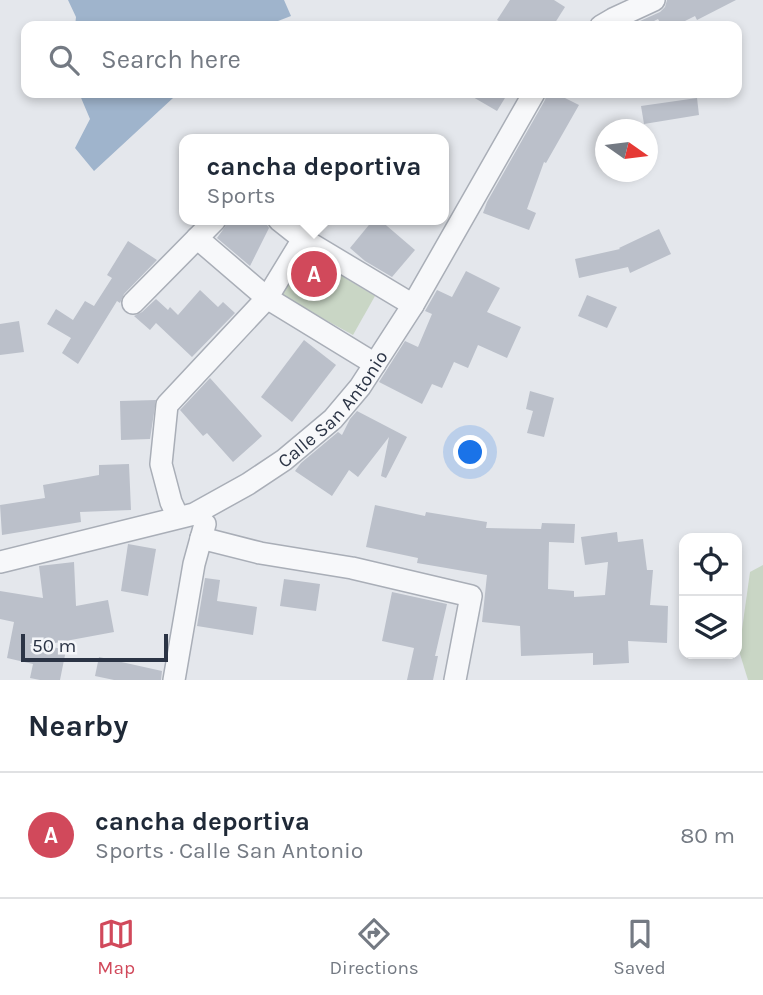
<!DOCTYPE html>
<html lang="en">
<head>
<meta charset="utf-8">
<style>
  body { margin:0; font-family:Karla,sans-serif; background:#f2f2f3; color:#1f2937 }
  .controls { position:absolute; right:21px; bottom:21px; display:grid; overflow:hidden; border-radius:14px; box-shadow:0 4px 10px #0003 }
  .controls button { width:63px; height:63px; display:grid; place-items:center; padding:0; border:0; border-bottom:2px solid #e0e1e3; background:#fff; color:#1f2937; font:35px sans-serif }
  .compass { position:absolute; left:595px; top:119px; width:63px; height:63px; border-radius:50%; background:#fff; box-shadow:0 4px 10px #0003; rotate:104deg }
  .scale { position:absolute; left:21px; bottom:18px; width:147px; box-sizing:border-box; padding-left:7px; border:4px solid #2b3445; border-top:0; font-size:19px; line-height:24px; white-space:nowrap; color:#2b3445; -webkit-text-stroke:5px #f4f6f9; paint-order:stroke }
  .you { position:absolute; left:471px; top:453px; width:24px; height:24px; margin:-18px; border:5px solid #fff; border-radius:50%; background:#1a73e8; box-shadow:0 0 0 10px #1a73e833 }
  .badge { display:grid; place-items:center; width:46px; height:46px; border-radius:50%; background:#d1495b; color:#fff; font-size:23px; font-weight:700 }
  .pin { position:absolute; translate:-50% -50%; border:4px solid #fff; box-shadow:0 2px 7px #0006 }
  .popup { position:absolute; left:179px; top:134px; width:270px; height:91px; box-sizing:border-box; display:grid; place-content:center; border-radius:14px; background:#fff; filter:drop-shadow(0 2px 5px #0005); font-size:23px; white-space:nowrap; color:#747a83 }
  .popup b { font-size:26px; color:#1f2937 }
  .popup::after { content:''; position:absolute; left:50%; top:100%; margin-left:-14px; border:14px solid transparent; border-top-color:#fff }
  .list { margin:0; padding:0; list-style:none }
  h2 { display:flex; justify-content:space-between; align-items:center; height:91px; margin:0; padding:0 28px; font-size:30px }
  h2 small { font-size:23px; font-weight:400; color:#747a83 }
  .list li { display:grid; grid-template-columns:46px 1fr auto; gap:21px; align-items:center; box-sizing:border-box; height:126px; padding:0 28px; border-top:2px solid #e0e1e3 }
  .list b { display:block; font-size:26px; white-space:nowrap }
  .list p { margin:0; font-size:23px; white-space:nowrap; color:#747a83 }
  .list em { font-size:23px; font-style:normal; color:#747a83 }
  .icon { flex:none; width:38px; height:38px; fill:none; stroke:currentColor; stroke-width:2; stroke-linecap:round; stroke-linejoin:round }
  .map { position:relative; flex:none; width:763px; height:680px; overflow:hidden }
  .search { position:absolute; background:#fff; box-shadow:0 4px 10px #0003; left:21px; right:21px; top:21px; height:77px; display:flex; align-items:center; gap:18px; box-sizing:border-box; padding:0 24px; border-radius:14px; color:#747a83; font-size:26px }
  .sheet { height:217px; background:#fff }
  nav { display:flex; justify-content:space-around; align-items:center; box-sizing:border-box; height:98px; border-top:2px solid #e0e1e3; background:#fff; font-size:19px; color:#747a83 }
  nav a { display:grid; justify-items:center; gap:4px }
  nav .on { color:#d1495b }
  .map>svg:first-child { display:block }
</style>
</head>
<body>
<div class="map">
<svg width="763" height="680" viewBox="0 0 763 680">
  <rect width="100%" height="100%" fill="#e4e7ec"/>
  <g fill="#c9d6c5">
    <polygon points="302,252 375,296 353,335 280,295"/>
    <polygon points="763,565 763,680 748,680 739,651 750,572"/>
  </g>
  <g fill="#9fb4cc">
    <polygon points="68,0 284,0 291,16 265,26 75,26 76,17"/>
    <polygon points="79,93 184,93 173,98 94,171 75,148 90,119"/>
  </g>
  <g fill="#bbc0ca">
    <polygon points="510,0 554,0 565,7 553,26 507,26 497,20"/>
    <polygon points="667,0 736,0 697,20 695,16 675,26 662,26 658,19 644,26 629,26 660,12 665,7"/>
    <polygon points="466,93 508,93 497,111"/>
    <polygon points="547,93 555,93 579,105 546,163 544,162 527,209 536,213 529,230 483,213 487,202 545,100"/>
    <polygon points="697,98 699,115 644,124 641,106"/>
    <polygon points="228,220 260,220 266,223 269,228 250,266 217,238 227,224"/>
    <polygon points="373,220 380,220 415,250 392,277 365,261 350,248"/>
    <polygon points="659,229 671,254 630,273 628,267 579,278 575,259 620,249 619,248"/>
    <polygon points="128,241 157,260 124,294 120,303 117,301 78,364 62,353 71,338 47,324 56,309 73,320 85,301 94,306 112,278 107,275"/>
    <polygon points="466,271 500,288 487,312 521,327 507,358 478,345 468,368 454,362 442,388 432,384 422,404 379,382 405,341 418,347 432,314 425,311 437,290 452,297"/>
    <polygon points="200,290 218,307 223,302 235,313 192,357 156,323 150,330 134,316 142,312 156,299 168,310 170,307 178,315"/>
    <polygon points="587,295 617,307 607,328 578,316"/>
    <polygon points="19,321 24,352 0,355 0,324"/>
    <polygon points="304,340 336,365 292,422 261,397"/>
    <polygon points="210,378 262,436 233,462 207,433 203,436 180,410"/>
    <polygon points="530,391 554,398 544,437 527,433 533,411 526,409"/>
    <polygon points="156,400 150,439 121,440 120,401"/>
    <polygon points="357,411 407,437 386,478 381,476 389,437 358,477 349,470 332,496 295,471 301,463 338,432 342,435 350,419"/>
    <polygon points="129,464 131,510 80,512 81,522 2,535 0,505 45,498 43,485 99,475 99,465"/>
    <polygon points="375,505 425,516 426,512 487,522 486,528 541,529 542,523 575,524 574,543 549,542 548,589 574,591 574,597 605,595 608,562 585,565 581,537 617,532 618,542 643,539 647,570 653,570 650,605 668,606 667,643 628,641 629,663 593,665 593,653 521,656 520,626 482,622 487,575 417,563 418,558 366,547"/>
    <polygon points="128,544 156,549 148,596 121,591"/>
    <polygon points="74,562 76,606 108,600 114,632 44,645 66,650 60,680 40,680 30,678 33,664 7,658 14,622 0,619 0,591 43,598 39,566"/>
    <polygon points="205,578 220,580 217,601 257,607 253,635 197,626"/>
    <polygon points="284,579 320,584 316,611 280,606"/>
    <polygon points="392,592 447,604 435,656 438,656 433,680 407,680 414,648 382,641"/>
    <polygon points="99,657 162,671 161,680 114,680 95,676"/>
  </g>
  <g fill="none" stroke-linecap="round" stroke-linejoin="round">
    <g stroke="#a9aeb7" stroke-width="24">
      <g id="minor">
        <polyline points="601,26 613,19 654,0"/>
        <polyline points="279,220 303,239"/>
        <polyline points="197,238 267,298 375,364"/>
        <polyline points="133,303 215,220"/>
        <polyline points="178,517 171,502 161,464 167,405 267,298 303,239 413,305"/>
        <polyline points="201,538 260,553 352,568 471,596 455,680"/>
        <path id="s1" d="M0,562L194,514L248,484L284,460L333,419L360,387L413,305L534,93"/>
        <polyline points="174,680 194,564 205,524"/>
      </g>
    </g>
    <use href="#minor" stroke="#f7f8fa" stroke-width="21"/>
  </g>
  <g text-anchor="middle" stroke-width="5" stroke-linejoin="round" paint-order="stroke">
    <g font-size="19" fill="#2b3445" stroke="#f4f6f9">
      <text dy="7" stroke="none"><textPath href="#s1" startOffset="376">Calle San Antonio</textPath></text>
    </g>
  </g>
</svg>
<div class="controls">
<button><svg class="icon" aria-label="locate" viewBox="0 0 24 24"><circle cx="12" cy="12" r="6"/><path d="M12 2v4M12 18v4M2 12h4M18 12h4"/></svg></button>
<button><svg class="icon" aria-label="layers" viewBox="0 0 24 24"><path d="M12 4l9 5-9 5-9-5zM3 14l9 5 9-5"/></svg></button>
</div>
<svg class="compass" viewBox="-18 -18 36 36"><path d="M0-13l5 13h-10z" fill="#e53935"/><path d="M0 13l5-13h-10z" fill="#747a83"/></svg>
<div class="scale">50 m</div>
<div class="you"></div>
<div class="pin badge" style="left:314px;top:274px">A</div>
<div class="popup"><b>cancha deportiva</b>Sports</div>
<div class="search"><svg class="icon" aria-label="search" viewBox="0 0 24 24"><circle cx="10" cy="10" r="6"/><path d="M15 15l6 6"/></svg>Search here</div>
</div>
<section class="sheet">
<h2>Nearby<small></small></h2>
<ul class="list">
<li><span class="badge">A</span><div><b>cancha deportiva</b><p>Sports · Calle San Antonio</p></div><em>80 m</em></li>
</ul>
</section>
<nav>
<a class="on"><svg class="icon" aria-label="map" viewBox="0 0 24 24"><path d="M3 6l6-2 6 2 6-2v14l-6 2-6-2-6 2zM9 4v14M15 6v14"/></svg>Map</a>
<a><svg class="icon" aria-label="directions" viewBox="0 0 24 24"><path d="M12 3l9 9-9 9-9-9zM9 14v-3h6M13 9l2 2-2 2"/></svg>Directions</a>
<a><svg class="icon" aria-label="saved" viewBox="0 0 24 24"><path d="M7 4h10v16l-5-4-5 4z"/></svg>Saved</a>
</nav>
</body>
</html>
